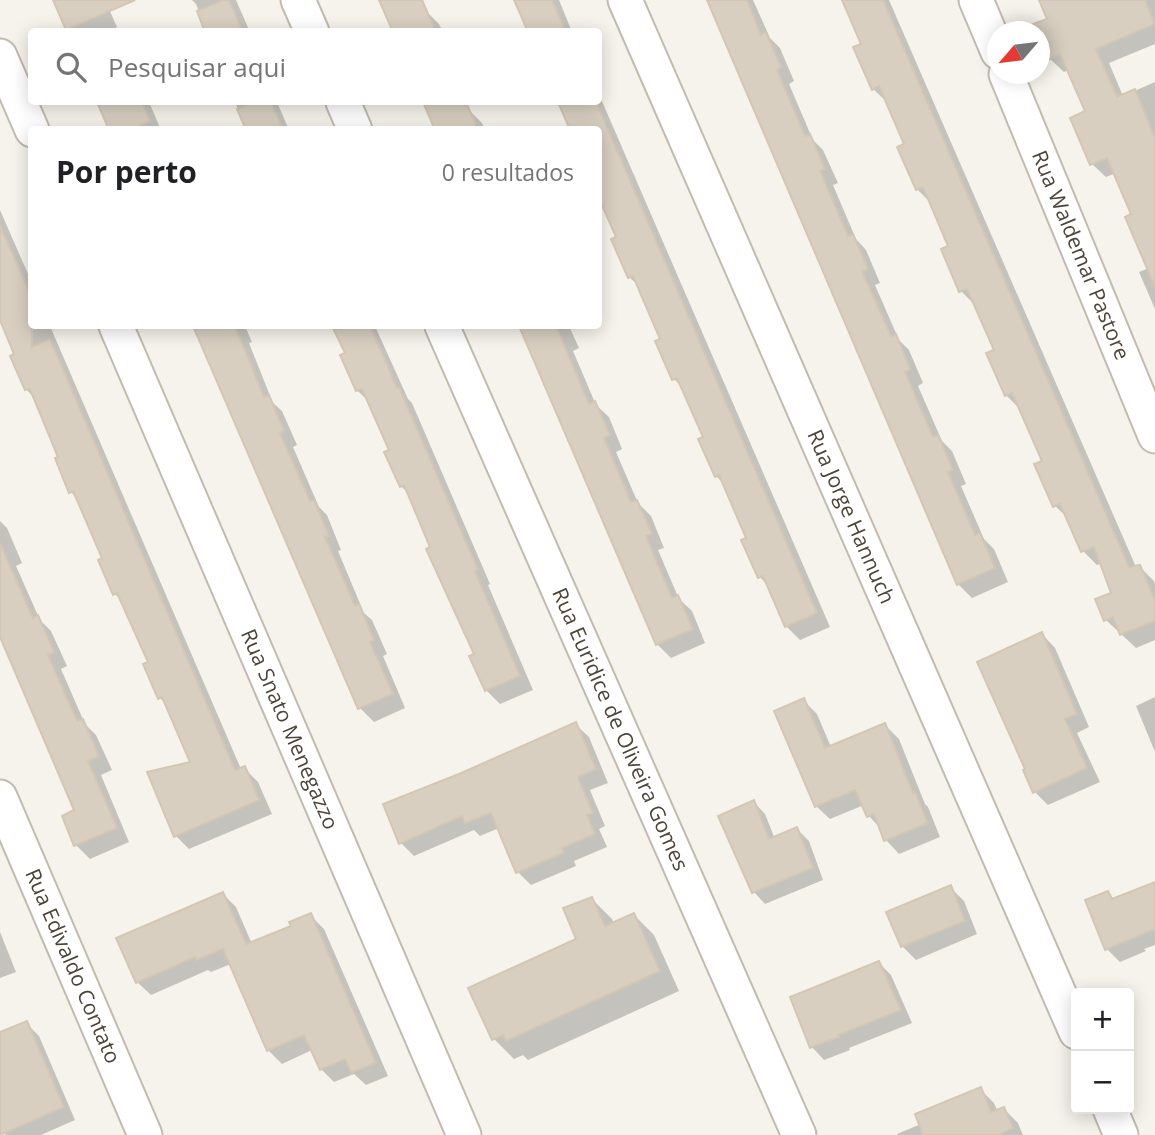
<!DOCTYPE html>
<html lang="pt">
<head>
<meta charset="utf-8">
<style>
  body { margin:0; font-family:"Open Sans",sans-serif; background:#f6f6f6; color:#202124 }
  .controls { position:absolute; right:21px; bottom:21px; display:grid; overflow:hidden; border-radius:7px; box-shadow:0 4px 18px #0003 }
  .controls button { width:63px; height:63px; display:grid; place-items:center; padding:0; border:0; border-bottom:2px solid #e0e0e0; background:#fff; color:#202124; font:35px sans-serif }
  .compass { position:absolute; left:987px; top:21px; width:63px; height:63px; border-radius:50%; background:#fff; box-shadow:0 4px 18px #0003; rotate:242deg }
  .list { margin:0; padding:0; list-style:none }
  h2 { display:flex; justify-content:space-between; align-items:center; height:91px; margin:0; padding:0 28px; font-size:30px }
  h2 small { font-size:23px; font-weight:400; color:#757577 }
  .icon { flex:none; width:38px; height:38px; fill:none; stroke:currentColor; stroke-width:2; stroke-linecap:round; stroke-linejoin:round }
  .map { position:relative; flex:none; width:1155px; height:1135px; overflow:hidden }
  .search { position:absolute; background:#fff; box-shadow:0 4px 18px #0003; left:28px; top:28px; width:574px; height:77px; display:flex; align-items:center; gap:18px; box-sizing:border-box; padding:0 24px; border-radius:7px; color:#757577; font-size:26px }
  .panel { position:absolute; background:#fff; box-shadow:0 4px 18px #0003; left:28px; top:126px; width:574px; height:203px; border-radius:7px }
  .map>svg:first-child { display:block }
</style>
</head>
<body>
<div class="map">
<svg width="1155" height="1135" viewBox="0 0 1155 1135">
  <rect width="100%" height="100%" fill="#f6f3ec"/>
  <g fill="#0003">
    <polygon points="55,0 105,0 117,27 113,29 114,32 69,32"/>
    <polygon points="192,0 236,0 250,32 207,32 196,4"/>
    <polygon points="381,0 423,0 428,13 439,24 443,32 394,32"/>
    <polygon points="516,0 559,0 572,32 530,32"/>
    <polygon points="709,0 753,0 770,38 780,48 794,81 789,84 813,140 823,150 838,183 833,185 856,239 866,250 880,283 875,285 899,340 909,350 923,383 918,386 942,441 952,451 966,484 961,486 984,539 994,549 1008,582 972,598 958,584"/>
    <polygon points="842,0 889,0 1136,567 1140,567 1154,581 1155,584 1155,640 1136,648 1106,620 1114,594 1102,563 1097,565 1083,551 1069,519 1055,506 1044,462 1020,409 1006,395 996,351 975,305 961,291 951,247 931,203 917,189 906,145 887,102 873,89 863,45"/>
    <polygon points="1041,0 1155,0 1155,44 1109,63 1123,96 1155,82 1155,309 1139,272 1149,268 1134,215 1116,173 1106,177 1092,164 1088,112 1069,70 1064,72 1050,59 1040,35 1040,32 1049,20"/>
    <polygon points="598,92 830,627 800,640 786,626 769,587 760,577 748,538 726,486 716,476 705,438 683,388 674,379 663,340 640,287 629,277 618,238 598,130 572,130 560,102 598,102"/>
    <polygon points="99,102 149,102 161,130 111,130"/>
    <polygon points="235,102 277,102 289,130 247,130"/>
    <polygon points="424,102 466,102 470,111 482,123 485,130 436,130"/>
    <polygon points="0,210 32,283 32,326 50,326 241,769 244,768 258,782 272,814 189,849 176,836 192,763 168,706 160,698 146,665 150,663 123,602 115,594 104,559 79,500 71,492 60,458 35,399 26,389 17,355 0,316"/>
    <polygon points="195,326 245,326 252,342 249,343 273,403 282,411 297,445 293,447 319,507 327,515 341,550 338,551 364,613 372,620 387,654 383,656 405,708 374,722 360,708"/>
    <polygon points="334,326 375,326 408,399 412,403 490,584 488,585 533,690 500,704 486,690 471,657 476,655 433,548 410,495 401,486 391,451 370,403 357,390 347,354"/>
    <polygon points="521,326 569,326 579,348 573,351 596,405 609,417 622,449 616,452 638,503 651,516 664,548 658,550 679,599 692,611 705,643 671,658 657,644"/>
    <polygon points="0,521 7,528 22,563 16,566 40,620 51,631 67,666 61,669 85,724 96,735 112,770 101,775 129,842 90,859 76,845 64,817 77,811 0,633"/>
    <polygon points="1042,634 1055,648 1089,727 1077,733 1100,782 1048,805 1035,792 1027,770"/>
    <polygon points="1155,697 1155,752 1136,706"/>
    <polygon points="803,700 817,714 831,747 885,725 899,739 925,804 928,807 940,837 899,854 886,840 881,829 869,816 864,805 830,819 816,806"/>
    <polygon points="575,724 589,737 608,783 590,790 605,826 599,829 607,847 574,861 576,866 531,885 518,872 499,828 480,836 474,830 414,856 401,843 460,775"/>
    <polygon points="754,802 765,814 775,839 797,829 809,841 823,880 765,904 754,892"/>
    <polygon points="1155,884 1155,945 1144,949 1146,951 1120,962 1107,949 1108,893 1115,900"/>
    <polygon points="950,887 964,901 977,934 916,960 902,946"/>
    <polygon points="223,894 236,907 252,944 293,927 310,915 324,929 388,1076 366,1085 354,1074 334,1082 321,1069 312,1050 282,1064 268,1050 231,964 211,972 208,970 151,995 137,982"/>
    <polygon points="592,899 612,919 614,924 634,915 654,935 679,991 528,1060 523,1055 514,1059 494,1039 470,989 579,940"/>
    <polygon points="0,932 16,972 0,978"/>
    <polygon points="879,963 891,975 912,1023 849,1048 850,1050 824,1060 812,1047 792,998"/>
    <polygon points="26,1023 39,1036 75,1120 41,1135 6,1135 0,1124 0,1034"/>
    <polygon points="980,1089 994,1103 998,1112 1004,1109 1018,1123 1023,1135 898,1135 897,1134 921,1124"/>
  </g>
  <g fill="#d8cfc1" stroke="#d3c7b4" stroke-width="2">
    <polygon points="53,0 135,0 66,30"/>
    <polygon points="223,0 229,0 243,32 205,32 197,11"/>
    <polygon points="379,0 422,0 436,32 393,32"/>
    <polygon points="514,0 552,0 566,32 528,32"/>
    <polygon points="707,0 747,0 761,35 766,32 781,67 777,70 805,136 810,134 825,169 820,171 848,236 853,234 868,269 862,271 891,336 896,334 910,369 905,372 933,437 938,435 953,470 948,472 975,535 980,533 995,568 957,585"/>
    <polygon points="842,0 883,0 1129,567 1140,565 1155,600 1155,621 1120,635 1113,617 1104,621 1095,599 1111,593 1094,547 1081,552 1060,504 1053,507 1034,464 1042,461 1012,393 1005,396 986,353 994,350 967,289 959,292 941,249 948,246 923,187 916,190 897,147 904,144 879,86 872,90 853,47 861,44"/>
    <polygon points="1039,0 1145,0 1155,24 1096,49 1117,97 1135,89 1155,138 1155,287 1125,217 1131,214 1107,158 1090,165 1070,118 1085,111 1060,54 1048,60 1040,39 1040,32 1036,32 1033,24 1047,19"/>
    <polygon points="97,102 142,102 150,121 131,130 109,130"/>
    <polygon points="254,102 271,102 283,130 246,130 237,109"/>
    <polygon points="423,102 466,102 478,130 435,130"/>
    <polygon points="558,102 596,102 817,613 785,627 763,576 758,578 741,540 746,538 719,475 715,477 698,439 703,437 677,378 672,380 655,341 660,339 633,276 628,278 611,239 616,237 598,196 598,130 570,130"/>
    <polygon points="0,226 32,298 32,347 50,339 235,770 245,766 259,800 174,837 147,772 190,762 162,697 158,699 143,664 148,662 117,593 113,595 98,560 102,558 73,491 69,493 55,458 58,457 32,394 29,389 25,390 10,356 14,354 0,320"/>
    <polygon points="193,326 235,326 264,397 269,395 284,431 280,433 310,501 314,500 329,536 325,537 355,606 359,604 374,640 370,642 393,694 358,709"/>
    <polygon points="332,326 370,326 397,388 399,387 478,570 475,571 520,676 485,691 469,656 474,654 426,549 430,547 404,485 400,487 384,452 389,450 362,389 356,391 340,355 345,353"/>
    <polygon points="519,326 556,326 589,404 595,401 610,435 604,438 631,502 637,500 652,534 646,536 672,598 678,595 693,629 656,645"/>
    <polygon points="0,543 33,618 38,615 54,652 48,655 77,721 83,719 99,756 88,761 117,828 74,846 62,816 74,810 0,637"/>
    <polygon points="1042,632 1077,714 1065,719 1087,768 1033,793 1023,770 1025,769 977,662"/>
    <polygon points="804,698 825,748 885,723 913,793 915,792 928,823 884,841 874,814 867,817 855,790 815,807 774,711"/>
    <polygon points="576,722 596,769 578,777 593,813 587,815 595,834 562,848 564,852 559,855 516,873 491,813 465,823 462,816 399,844 383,804 459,774"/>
    <polygon points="754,800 769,839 797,827 813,868 752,893 718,816"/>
    <polygon points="1155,882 1155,929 1105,950 1085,900 1108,891 1112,899"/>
    <polygon points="951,885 965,921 901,947 886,912"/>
    <polygon points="223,892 246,944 291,926 289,922 311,913 376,1063 351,1073 345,1059 320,1070 304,1035 267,1051 223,949 196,960 195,957 136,983 116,938"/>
    <polygon points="592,897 605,926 634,913 660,971 506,1041 503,1035 492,1040 468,988 576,939 563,908"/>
    <polygon points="879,961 901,1010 838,1035 839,1037 810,1048 790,997"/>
    <polygon points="27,1021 64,1107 0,1135 0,1032"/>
    <polygon points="981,1087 991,1112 1004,1107 1013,1128 1000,1134 1001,1135 923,1135 915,1114"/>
  </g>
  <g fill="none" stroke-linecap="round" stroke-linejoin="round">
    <g stroke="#c2bbae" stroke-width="37">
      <g id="street">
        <polyline points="298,0 312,32"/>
        <path id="s1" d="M625,0L1076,1032"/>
        <polyline points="976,0 998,52"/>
        <polyline points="0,56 32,130"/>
        <path id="s2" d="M1006,74L1155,436"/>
        <polyline points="343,102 355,130"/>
        <path id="s3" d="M116,326L464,1135"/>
        <path id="s4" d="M442,326L799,1135"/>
        <path id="s5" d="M0,797L145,1135"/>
        <polyline points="1110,1109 1121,1135"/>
      </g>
    </g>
    <use href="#street" stroke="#fff" stroke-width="33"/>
  </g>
  <g text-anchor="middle" stroke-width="6" stroke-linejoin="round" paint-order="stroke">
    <g font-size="21" fill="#4b4439" stroke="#fff">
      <text dy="7" stroke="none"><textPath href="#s2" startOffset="196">Rua Waldemar Pastore</textPath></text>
      <text dy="7" stroke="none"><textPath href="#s1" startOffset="564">Rua Jorge Hannuch</textPath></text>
      <text dy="7" stroke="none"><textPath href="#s3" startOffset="439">Rua Snato Menegazzo</textPath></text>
      <text dy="7" stroke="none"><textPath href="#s4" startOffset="441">Rua Euridice de Oliveira Gomes</textPath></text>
      <text dy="7" stroke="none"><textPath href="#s5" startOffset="184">Rua Edivaldo Contato</textPath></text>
    </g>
  </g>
</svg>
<div class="controls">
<button>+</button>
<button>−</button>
</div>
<svg class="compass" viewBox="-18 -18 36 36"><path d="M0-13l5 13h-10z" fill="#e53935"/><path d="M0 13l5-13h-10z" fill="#757577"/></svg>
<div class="search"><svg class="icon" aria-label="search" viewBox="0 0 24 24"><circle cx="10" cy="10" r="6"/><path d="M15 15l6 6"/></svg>Pesquisar aqui</div>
<section class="panel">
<h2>Por perto<small>0 resultados</small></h2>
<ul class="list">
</ul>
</section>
</div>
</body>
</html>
